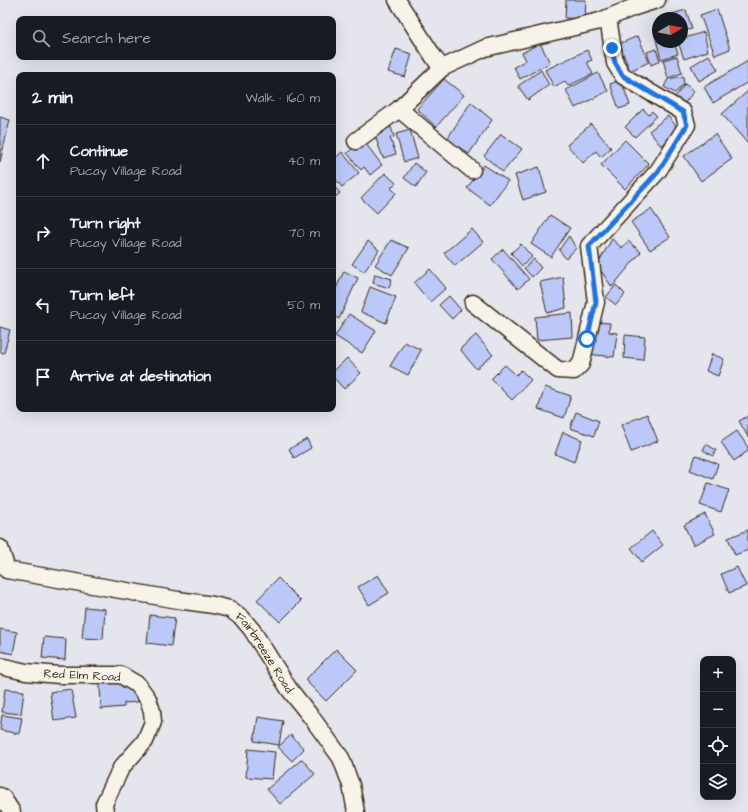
<!DOCTYPE html>
<html lang="en">
<head>
<meta charset="utf-8">
<style>
  body { margin:0; font-family:"Architects Daughter",sans-serif; background:#242831; color:#f1f3f6 }
  .controls { position:absolute; right:12px; bottom:12px; display:grid; overflow:hidden; border-radius:8px; box-shadow:0 4px 16px #0002 }
  .controls button { width:36px; height:36px; display:grid; place-items:center; padding:0; border:0; border-bottom:1px solid #363941; background:#171b24; color:#f1f3f6; font:20px sans-serif }
  .compass { position:absolute; left:652px; top:12px; width:36px; height:36px; border-radius:50%; background:#171b24; box-shadow:0 4px 16px #0002; rotate:80deg }
  .stop { position:absolute; width:12px; height:12px; margin:-9px; border:3px solid #1a73e8; border-radius:50%; background:#fff }
  .stop.end { background:#1a73e8; border-color:#fff; box-shadow:0 1px 4px #0008 }
  .list { margin:0; padding:0; list-style:none }
  h2 { display:flex; justify-content:space-between; align-items:center; height:52px; margin:0; padding:0 16px; font-size:17px }
  h2 small { font-size:13px; font-weight:400; color:#9ea1a6 }
  .list li { display:grid; grid-template-columns:26px 1fr auto; gap:12px; align-items:center; box-sizing:border-box; height:72px; padding:0 16px; border-top:1px solid #363941 }
  .list b { display:block; font-size:15px; white-space:nowrap }
  .list p { margin:0; font-size:13px; white-space:nowrap; color:#9ea1a6 }
  .list em { font-size:13px; font-style:normal; color:#9ea1a6 }
  .icon { flex:none; width:22px; height:22px; fill:none; stroke:currentColor; stroke-width:2; stroke-linecap:round; stroke-linejoin:round }
  .map { position:relative; flex:none; width:748px; height:812px; overflow:hidden }
  .search { position:absolute; background:#171b24; box-shadow:0 4px 16px #0002; left:16px; top:16px; width:320px; height:44px; display:flex; align-items:center; gap:10px; box-sizing:border-box; padding:0 14px; border-radius:8px; color:#9ea1a6; font-size:15px }
  .panel { position:absolute; background:#171b24; box-shadow:0 4px 16px #0002; left:16px; top:72px; width:320px; height:340px; border-radius:8px }
  .map>svg:first-child { display:block }
</style>
</head>
<body>
<div class="map">
<svg width="748" height="812" viewBox="0 0 748 812">
  <rect width="100%" height="100%" fill="#e5e6ed"/>
  <filter id="ink" filterUnits="userSpaceOnUse"><feTurbulence type="fractalNoise" baseFrequency=".025" numOctaves="2"/><feDisplacementMap in="SourceGraphic" scale="8" xChannelSelector="R" yChannelSelector="G"/><feConvolveMatrix kernelMatrix="1 2 1 2 8 2 1 2 1" color-interpolation-filters="sRGB"/></filter>
  <g filter="url(#ink)">
    <g fill="#bbc8f9" stroke="#3b2a1e">
      <polygon points="566,0 586,0 585,19 565,18"/>
      <polygon points="717,9 730,49 715,55 700,15"/>
      <polygon points="686,10 692,29 682,31 682,18 673,18 672,14"/>
      <polygon points="704,32 708,51 684,59 678,42 682,42 682,39"/>
      <polygon points="658,35 658,42 674,42 678,54 661,59 655,36"/>
      <polygon points="638,36 649,62 630,71 619,44"/>
      <polygon points="540,43 550,63 520,79 514,67 526,60 522,53"/>
      <polygon points="396,49 412,54 405,77 388,72"/>
      <polygon points="656,49 660,61 651,65 647,52"/>
      <polygon points="587,50 592,60 587,62 593,74 568,86 565,81 554,87 545,70"/>
      <polygon points="709,55 718,70 699,81 691,66"/>
      <polygon points="677,56 682,73 668,78 663,60"/>
      <polygon points="748,61 748,82 713,103 704,87"/>
      <polygon points="541,70 549,85 528,100 518,86"/>
      <polygon points="598,73 608,91 575,108 566,90"/>
      <polygon points="683,76 684,84 675,93 664,87 668,79"/>
      <polygon points="444,79 464,95 436,127 417,109"/>
      <polygon points="621,80 630,105 619,109 610,84"/>
      <polygon points="685,84 694,91 680,109 671,102"/>
      <polygon points="748,91 748,144 722,114"/>
      <polygon points="471,102 492,120 469,154 447,139"/>
      <polygon points="643,109 649,115 652,111 657,116 635,137 625,127"/>
      <polygon points="668,116 680,131 661,146 649,131"/>
      <polygon points="0,117 10,120 0,162"/>
      <polygon points="591,124 611,148 601,157 596,151 583,163 567,145"/>
      <polygon points="391,127 394,137 390,138 396,154 383,158 374,133"/>
      <polygon points="410,130 418,158 404,162 396,134"/>
      <polygon points="501,134 522,149 503,172 484,156"/>
      <polygon points="715,134 732,159 701,181 684,156"/>
      <polygon points="363,140 382,165 370,175 364,167 361,170 347,153"/>
      <polygon points="625,140 649,164 625,189 601,165"/>
      <polygon points="342,152 359,173 342,187 333,176 333,160"/>
      <polygon points="414,163 426,172 416,187 404,178"/>
      <polygon points="484,165 508,181 490,205 467,188"/>
      <polygon points="539,167 546,192 523,200 515,175"/>
      <polygon points="385,173 396,183 391,188 396,193 377,213 361,198"/>
      <polygon points="333,185 340,193 333,199"/>
      <polygon points="651,209 670,237 650,250 631,222"/>
      <polygon points="550,215 570,228 551,257 531,244"/>
      <polygon points="472,229 483,242 455,266 444,253"/>
      <polygon points="569,236 576,248 566,259 559,250"/>
      <polygon points="612,239 622,248 628,241 641,252 612,287 597,265"/>
      <polygon points="391,240 409,248 392,275 375,265"/>
      <polygon points="368,241 379,250 364,272 352,264"/>
      <polygon points="521,244 532,257 522,266 511,253"/>
      <polygon points="503,249 529,279 518,289 492,259"/>
      <polygon points="534,259 541,268 532,277 524,268"/>
      <polygon points="430,269 446,288 430,302 414,283"/>
      <polygon points="344,271 358,278 339,319 333,316 333,295"/>
      <polygon points="375,274 392,279 389,288 373,283"/>
      <polygon points="563,277 566,308 547,313 540,282"/>
      <polygon points="616,285 625,294 616,305 606,297"/>
      <polygon points="370,287 396,297 386,323 361,312"/>
      <polygon points="449,296 461,310 452,319 439,305"/>
      <polygon points="572,313 573,337 537,340 535,317"/>
      <polygon points="349,314 376,331 362,353 335,336"/>
      <polygon points="595,322 610,323 609,332 617,333 614,357 587,354"/>
      <polygon points="0,327 10,330 4,353 0,352"/>
      <polygon points="476,335 493,355 476,369 460,349"/>
      <polygon points="625,335 645,337 643,360 624,358"/>
      <polygon points="405,342 421,350 408,375 390,366"/>
      <polygon points="712,354 724,359 718,376 706,371"/>
      <polygon points="347,358 361,373 344,389 333,377 333,372"/>
      <polygon points="505,365 516,375 521,370 531,380 512,400 491,379"/>
      <polygon points="545,387 571,396 564,418 538,409"/>
      <polygon points="576,412 599,421 594,436 570,428"/>
      <polygon points="647,414 658,441 631,452 621,425"/>
      <polygon points="748,416 748,437 739,421"/>
      <polygon points="737,431 748,447 748,451 734,461 721,442"/>
      <polygon points="563,432 582,440 574,462 555,454"/>
      <polygon points="307,439 311,448 294,458 289,449"/>
      <polygon points="706,444 716,450 713,456 703,450"/>
      <polygon points="696,455 718,464 713,479 690,470"/>
      <polygon points="708,483 729,490 721,512 700,505"/>
      <polygon points="705,514 715,534 693,545 684,525"/>
      <polygon points="748,530 748,550 735,555 728,538"/>
      <polygon points="652,531 663,545 642,562 631,548"/>
      <polygon points="737,567 746,586 729,593 721,574"/>
      <polygon points="378,575 389,593 369,605 358,587"/>
      <polygon points="278,578 301,601 280,622 257,600"/>
      <polygon points="85,607 105,609 103,639 82,638"/>
      <polygon points="150,615 175,618 171,646 147,643"/>
      <polygon points="0,629 17,632 13,654 0,651"/>
      <polygon points="44,637 66,639 65,660 42,658"/>
      <polygon points="336,649 357,670 326,701 305,680"/>
      <polygon points="122,682 122,687 137,686 138,702 124,703 124,707 101,709 100,684"/>
      <polygon points="5,689 24,691 21,714 2,712"/>
      <polygon points="71,689 76,718 54,721 50,692"/>
      <polygon points="2,715 22,718 19,734 0,730"/>
      <polygon points="258,717 283,721 279,745 254,741"/>
      <polygon points="291,735 304,749 292,761 278,747"/>
      <polygon points="248,749 275,752 272,779 246,777"/>
      <polygon points="302,759 315,774 280,804 267,789"/>
    </g>
    <g fill="none" stroke-linecap="round" stroke-linejoin="round">
      <g stroke="#3b2a1e" stroke-width="19">
        <g id="minor">
          <polyline points="397,0 435,59 442,68"/>
          <polyline points="399,109 472,170"/>
          <polyline points="356,141 399,109 442,68 485,48 600,21 632,8 657,0"/>
          <polyline points="473,303 558,370 574,371 581,364 596,302 589,246 658,171 687,125 683,112 623,76 615,63 608,18"/>
          <polyline points="0,548 7,570"/>
          <path id="s1" d="M7,570L178,600L213,605L230,609L242,618L252,630L289,689L312,718L341,758L351,785L356,812"/>
          <polyline points="0,666 26,672 59,675 121,675 138,685 148,699 152,711 153,722 145,741 121,768 104,804 105,812"/>
          <polyline points="0,796 3,798 12,812"/>
        </g>
      </g>
      <use href="#minor" stroke="#f7f3e8" stroke-width="16"/>
    </g>
  </g>
  <g fill="none" stroke-linecap="round" stroke-linejoin="round" filter="url(#ink)">
    <polyline stroke="#1a73e8" stroke-width="5" points="587,339 596,302 589,246 658,172 687,125 683,112 623,76 615,63 612,48"/>
  </g>
  <g text-anchor="middle" stroke-width="3" stroke-linejoin="round" paint-order="stroke">
    <g font-size="12" fill="#3b2a1e" stroke="#f7f3e8">
      <text dy="4" stroke="none"><textPath href="#s1" startOffset="283">Fairbreeze Road</textPath></text>
      <text transform="translate(82 675) rotate(3)" y="4">Red Elm Road</text>
    </g>
  </g>
</svg>
<div class="controls">
<button>+</button>
<button>−</button>
<button><svg class="icon" aria-label="locate" viewBox="0 0 24 24"><circle cx="12" cy="12" r="6"/><path d="M12 2v4M12 18v4M2 12h4M18 12h4"/></svg></button>
<button><svg class="icon" aria-label="layers" viewBox="0 0 24 24"><path d="M12 4l9 5-9 5-9-5zM3 14l9 5 9-5"/></svg></button>
</div>
<svg class="compass" viewBox="-18 -18 36 36"><path d="M0-13l5 13h-10z" fill="#e53935"/><path d="M0 13l5-13h-10z" fill="#9ea1a6"/></svg>
<div class="stop" style="left:587px;top:339px"></div>
<div class="stop end" style="left:612px;top:48px"></div>
<div class="search"><svg class="icon" aria-label="search" viewBox="0 0 24 24"><circle cx="10" cy="10" r="6"/><path d="M15 15l6 6"/></svg>Search here</div>
<section class="panel">
<h2>2 min<small>Walk · 160 m</small></h2>
<ul class="list">
<li><svg class="icon" aria-label="ahead" viewBox="0 0 24 24"><path d="M12 20V5M6 11l6-6 6 6"/></svg><div><b>Continue</b><p>Pucay Village Road</p></div><em>40 m</em></li>
<li><svg class="icon" aria-label="right" viewBox="0 0 24 24"><path d="M7 20v-9h11M14 6l5 5-5 5"/></svg><div><b>Turn right</b><p>Pucay Village Road</p></div><em>70 m</em></li>
<li><svg class="icon" aria-label="left" viewBox="0 0 24 24"><path d="M17 20v-9H6M10 6l-5 5 5 5"/></svg><div><b>Turn left</b><p>Pucay Village Road</p></div><em>50 m</em></li>
<li><svg class="icon" aria-label="arrive" viewBox="0 0 24 24"><path d="M6 21V4h12l-3 4 3 4H6"/></svg><div><b>Arrive at destination</b></div></li>
</ul>
</section>
</div>
</body>
</html>
